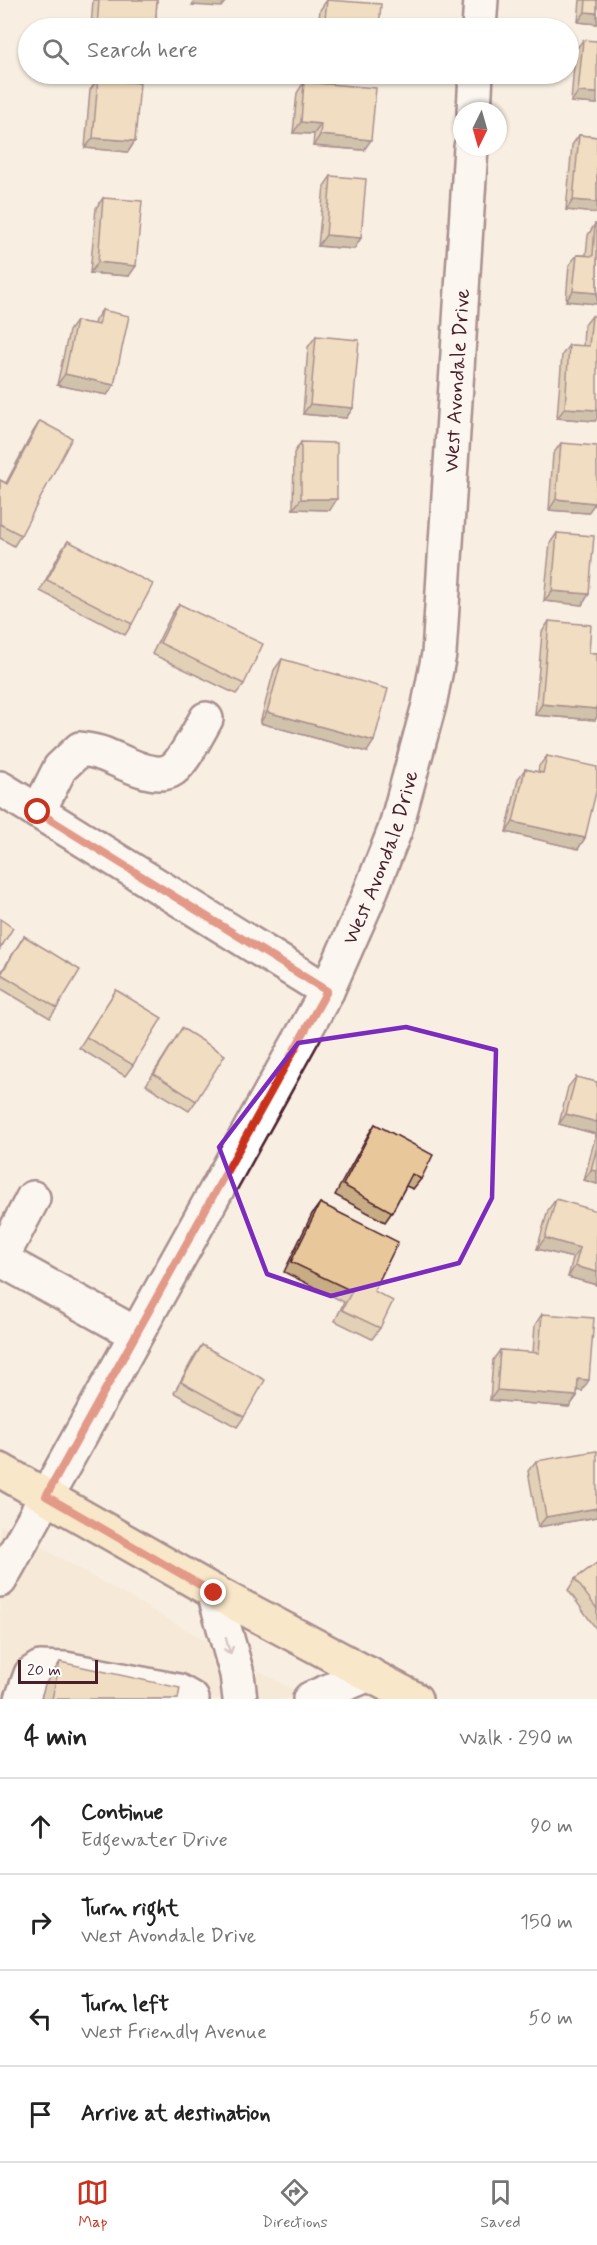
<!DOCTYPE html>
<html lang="en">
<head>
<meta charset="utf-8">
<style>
  body { margin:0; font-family:Mynerve,sans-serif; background:#f6f6f6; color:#222 }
  .compass { position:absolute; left:453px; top:102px; width:54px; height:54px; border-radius:50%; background:#fff; box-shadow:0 2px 4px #0004; rotate:185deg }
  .scale { position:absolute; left:18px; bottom:15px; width:80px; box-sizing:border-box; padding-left:6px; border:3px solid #4a1f2b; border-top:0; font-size:16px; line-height:21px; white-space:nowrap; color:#4a1f2b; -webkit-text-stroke:4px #fff; paint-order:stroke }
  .stop { position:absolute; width:18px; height:18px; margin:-14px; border:4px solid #c8321e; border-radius:50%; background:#fff }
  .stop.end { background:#c8321e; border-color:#fff; box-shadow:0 2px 6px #0008 }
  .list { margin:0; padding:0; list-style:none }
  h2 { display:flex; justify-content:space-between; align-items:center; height:78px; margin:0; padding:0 24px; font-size:26px }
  h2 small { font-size:20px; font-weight:400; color:#767676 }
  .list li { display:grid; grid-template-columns:39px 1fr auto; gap:18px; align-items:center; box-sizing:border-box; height:96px; padding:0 24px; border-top:2px solid #e0e0e0 }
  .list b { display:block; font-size:22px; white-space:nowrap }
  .list p { margin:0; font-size:20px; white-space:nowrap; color:#767676 }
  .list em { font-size:20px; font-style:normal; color:#767676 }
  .icon { flex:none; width:33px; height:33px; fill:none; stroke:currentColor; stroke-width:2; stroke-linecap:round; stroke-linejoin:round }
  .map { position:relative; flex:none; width:597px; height:1699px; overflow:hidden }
  .search { position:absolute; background:#fff; box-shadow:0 2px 4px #0004; left:18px; right:18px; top:18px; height:66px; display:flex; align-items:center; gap:15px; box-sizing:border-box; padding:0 21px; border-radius:33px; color:#767676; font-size:22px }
  .sheet { height:462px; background:#fff }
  nav { display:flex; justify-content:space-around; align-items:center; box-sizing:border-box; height:84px; border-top:2px solid #e0e0e0; background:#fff; font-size:16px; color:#767676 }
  nav a { display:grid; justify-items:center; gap:3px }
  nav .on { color:#c8321e }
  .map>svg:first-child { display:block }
</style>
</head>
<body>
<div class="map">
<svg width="597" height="1699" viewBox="0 0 597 1699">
  <rect width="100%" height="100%" fill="#f8eee1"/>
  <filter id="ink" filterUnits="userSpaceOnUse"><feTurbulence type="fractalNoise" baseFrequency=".0167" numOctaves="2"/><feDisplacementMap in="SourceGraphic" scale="12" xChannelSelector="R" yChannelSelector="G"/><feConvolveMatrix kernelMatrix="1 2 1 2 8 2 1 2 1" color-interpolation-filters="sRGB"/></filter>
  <g filter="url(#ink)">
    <polygon fill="#f3e3cc" points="0,1524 231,1655 310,1699 0,1699"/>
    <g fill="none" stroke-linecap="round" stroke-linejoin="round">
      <g stroke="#4a1f2b" stroke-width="38">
        <g id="minor">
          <polyline points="479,28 481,0"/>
          <polyline points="474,111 476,74"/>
          <polyline points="0,788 327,991"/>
          <path d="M38,812L60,768L80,749C88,750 96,751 103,754C120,760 155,782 173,769C184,761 199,731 206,719"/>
          <polyline points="0,1259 136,1334"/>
          <polyline points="1,1259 33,1198"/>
          <path id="s1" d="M0,1580L327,991L366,903L395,830L429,705L439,654L471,147"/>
          <polyline points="214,1592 237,1674 240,1699"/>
          <polyline points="22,1699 31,1674 40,1668 65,1669 178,1691 192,1699"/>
          <polyline points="310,1699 369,1674"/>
        </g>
      </g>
      <g stroke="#4a1f2b" stroke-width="38">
        <polyline id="major" points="0,1470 214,1592 415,1699"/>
      </g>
      <use href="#minor" stroke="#fff" stroke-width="33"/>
      <use href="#major" stroke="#faddab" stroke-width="33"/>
    </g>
    <g fill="#c8ac84" stroke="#4a1f2b" stroke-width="1.5">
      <polygon points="93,0 157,0 155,28 91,28"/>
      <polygon points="327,0 379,28 318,28 320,10"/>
      <polygon points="580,0 597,0 597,24 578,22"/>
      <polygon points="583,40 597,104 571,102 575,51"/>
      <polygon points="98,79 135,141 128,152 85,148 90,90"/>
      <polygon points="304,82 364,150 313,146 314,134 293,133 297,93"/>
      <polygon points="579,135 597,137 597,213 566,210 572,145"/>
      <polygon points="331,176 361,238 354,249 318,246 324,186"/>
      <polygon points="103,198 129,276 90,273 96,208"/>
      <polygon points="595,224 597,225 597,304 566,301 569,265 577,255 586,255 588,235"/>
      <polygon points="102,310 114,385 107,395 57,385 69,331 76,321 94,324 95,320"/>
      <polygon points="592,316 595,421 557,418 562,355 569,345 583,346 584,326"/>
      <polygon points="316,336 353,408 346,418 303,414 308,347"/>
      <polygon points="40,421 21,535 14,546 0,538 0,480 6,483 33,432"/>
      <polygon points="301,442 330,510 293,509 294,453"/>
      <polygon points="561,443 588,513 549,510 553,454"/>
      <polygon points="557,533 589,594 582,605 544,601 550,543"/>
      <polygon points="68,541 132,624 125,635 40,591 61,551"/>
      <polygon points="179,604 244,684 236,694 152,654 172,614"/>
      <polygon points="549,621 589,653 597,653 597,717 595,720 535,715 542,632"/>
      <polygon points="282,659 367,752 260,723 274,670"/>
      <polygon points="547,756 585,838 578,849 506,832 518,779 525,769 538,772 539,766"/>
      <polygon points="24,936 57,1008 50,1018 0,988 0,974"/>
      <polygon points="116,990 133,1065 125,1076 79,1048"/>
      <polygon points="182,1028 196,1101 189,1111 146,1085"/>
      <polygon points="576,1077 597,1082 597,1184 584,1180 596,1134 559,1124 568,1087"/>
      <polygon points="375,1124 421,1179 413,1189 406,1186 392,1212 385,1222 335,1195 368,1135"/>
      <polygon points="556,1199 597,1285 568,1277 573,1258 537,1249 548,1210"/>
      <polygon points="320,1203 374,1291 380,1328 372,1339 335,1321 344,1302 284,1272 312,1214"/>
      <polygon points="542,1314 582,1391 577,1390 577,1396 569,1407 490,1400 493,1360 500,1350 533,1353 535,1325"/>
      <polygon points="202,1345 244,1417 237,1427 174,1393 195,1355"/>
      <polygon points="536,1461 597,1517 538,1527 528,1471"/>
      <polygon points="597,1563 597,1630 568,1590 575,1579"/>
      <polygon points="60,1662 178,1699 41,1699 45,1684"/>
    </g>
    <g fill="#a28c6c" stroke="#4a1f2b" stroke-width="1.5">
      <polygon points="195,0 205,0 225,2 221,7 192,5"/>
      <polygon points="585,12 597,13 597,24 578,22"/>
      <polygon points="314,74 372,74 369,79"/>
      <polygon points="578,92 597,93 597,104 571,102"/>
      <polygon points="301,122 321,124 314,134 293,133"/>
      <polygon points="320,135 371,140 364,150 313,146"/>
      <polygon points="93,138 135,141 128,152 85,148"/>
      <polygon points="573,200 597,202 597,213 566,210"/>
      <polygon points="326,235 361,238 354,249 318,246"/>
      <polygon points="98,262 136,266 129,276 90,273"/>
      <polygon points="573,291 597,293 597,304 566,301"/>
      <polygon points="65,374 114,385 107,395 57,385"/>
      <polygon points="310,404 353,408 346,418 303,414"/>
      <polygon points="565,408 597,410 597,419 595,421 557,418"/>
      <polygon points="301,499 337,499 330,510 293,509"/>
      <polygon points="556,499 595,503 588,513 549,510"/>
      <polygon points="552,591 589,594 582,605 544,601"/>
      <polygon points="542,704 597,709 597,717 595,720 535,715"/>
      <polygon points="267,712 374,741 367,752 260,723"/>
      <polygon points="513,822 585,838 578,849 506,832"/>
      <polygon points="566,1114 597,1122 597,1133 596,1134 559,1124"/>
      <polygon points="591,1170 597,1171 597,1184 584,1180"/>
      <polygon points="545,1238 580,1248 573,1258 537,1249"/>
      <polygon points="575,1266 597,1272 597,1285 568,1277"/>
      <polygon points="578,1379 589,1380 582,1391 570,1390"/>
      <polygon points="497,1390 577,1396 569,1407 490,1400"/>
      <polygon points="597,1508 597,1517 538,1527 546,1517"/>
    </g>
    <g fill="#e8c89a" stroke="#4a1f2b" stroke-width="1.5">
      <polygon points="99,0 157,0 155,28 97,28"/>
      <polygon points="205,0 225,0 225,2"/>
      <polygon points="327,0 381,4 379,28 324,28"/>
      <polygon points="586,0 597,0 597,13 585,12"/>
      <polygon points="583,40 597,41 597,93 578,92"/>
      <polygon points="98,79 140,83 135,141 93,138"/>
      <polygon points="304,82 376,88 371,140 320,135 321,124 301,122"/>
      <polygon points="579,135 597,137 597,202 573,200"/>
      <polygon points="331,176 366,179 361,238 326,235"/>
      <polygon points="103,198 142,201 136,266 98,262"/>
      <polygon points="595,224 597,225 597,293 573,291 577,255 593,256"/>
      <polygon points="102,310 129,316 114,385 65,374 76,321 99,325"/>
      <polygon points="592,316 597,316 597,410 565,408 569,345 589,346"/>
      <polygon points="316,336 359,340 353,408 310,404"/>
      <polygon points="40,421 72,438 21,535 0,524 0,480 7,484"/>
      <polygon points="301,442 337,443 337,499 301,499"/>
      <polygon points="561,443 597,446 597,481 595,503 556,499"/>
      <polygon points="557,533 594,536 589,594 552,591"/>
      <polygon points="68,541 153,584 132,624 47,580"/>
      <polygon points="179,604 263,644 244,684 160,643"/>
      <polygon points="549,621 591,625 589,653 597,653 597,709 542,704"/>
      <polygon points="282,659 388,689 374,741 267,712"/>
      <polygon points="547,756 597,767 597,788 585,838 513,822 525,769 543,773"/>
      <polygon points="0,919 13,928 0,949"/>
      <polygon points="24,936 80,970 57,1008 1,974"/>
      <polygon points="116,990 162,1018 133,1065 86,1037"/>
      <polygon points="182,1028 225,1055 196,1101 154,1074"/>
      <polygon points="576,1077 597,1082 597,1122 566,1114"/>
      <polygon points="375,1124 433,1155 421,1179 412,1174 392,1212 343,1185"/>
      <polygon points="597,1147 597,1171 591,1170"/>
      <polygon points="556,1199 597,1211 597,1272 575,1266 580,1248 545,1238"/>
      <polygon points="320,1203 398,1242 374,1291 393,1301 380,1328 342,1310 352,1291 291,1262"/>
      <polygon points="542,1314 594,1318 589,1380 578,1379 577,1396 497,1390 500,1350 539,1353"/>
      <polygon points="202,1345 265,1380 244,1417 181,1382"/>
      <polygon points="597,1451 597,1508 546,1517 536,1461"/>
      <polygon points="597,1563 597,1609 575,1579"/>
      <polygon points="60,1662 180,1688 178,1699 52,1699"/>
    </g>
    <defs><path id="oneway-shaft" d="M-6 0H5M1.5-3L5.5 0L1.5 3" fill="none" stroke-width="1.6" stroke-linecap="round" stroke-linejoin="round" transform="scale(1.5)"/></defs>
    <use stroke="#ae9aa0" href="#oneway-shaft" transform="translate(228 1646) rotate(75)"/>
  </g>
  <g fill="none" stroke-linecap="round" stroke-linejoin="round" filter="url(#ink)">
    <polyline stroke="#c8321e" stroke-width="8" points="38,812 327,991 46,1496 214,1593"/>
  </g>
  <path d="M0 0H597V1699H0ZM406,1027L496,1050L492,1198L459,1263L331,1296L267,1274L219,1147L298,1043Z" fill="#f8eee1" fill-opacity=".55" fill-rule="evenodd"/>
  <path fill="none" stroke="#7b2cbf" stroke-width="4.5" stroke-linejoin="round" d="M406,1027L496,1050L492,1198L459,1263L331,1296L267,1274L219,1147L298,1043Z"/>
  <g text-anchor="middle" stroke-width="4.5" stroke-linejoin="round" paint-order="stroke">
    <g font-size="21" fill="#4a1f2b" stroke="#fff">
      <text dy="7" stroke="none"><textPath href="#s1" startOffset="1304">West Avondale Drive</textPath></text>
      <text dy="7" stroke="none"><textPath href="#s1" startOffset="818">West Avondale Drive</textPath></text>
    </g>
  </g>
</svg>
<svg class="compass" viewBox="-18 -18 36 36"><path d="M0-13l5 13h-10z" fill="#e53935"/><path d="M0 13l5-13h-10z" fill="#767676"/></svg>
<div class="scale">20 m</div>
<div class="stop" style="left:38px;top:812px"></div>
<div class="stop end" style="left:214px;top:1593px"></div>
<div class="search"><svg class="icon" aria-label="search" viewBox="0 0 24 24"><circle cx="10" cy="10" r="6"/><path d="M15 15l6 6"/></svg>Search here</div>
</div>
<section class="sheet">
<h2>4 min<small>Walk · 290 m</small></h2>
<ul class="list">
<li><svg class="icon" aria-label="ahead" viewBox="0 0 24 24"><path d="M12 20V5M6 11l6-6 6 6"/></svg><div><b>Continue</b><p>Edgewater Drive</p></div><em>90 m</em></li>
<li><svg class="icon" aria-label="right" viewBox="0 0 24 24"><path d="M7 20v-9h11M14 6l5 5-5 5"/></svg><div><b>Turn right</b><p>West Avondale Drive</p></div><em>150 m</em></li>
<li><svg class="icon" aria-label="left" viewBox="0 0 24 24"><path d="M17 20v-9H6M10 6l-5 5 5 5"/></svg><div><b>Turn left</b><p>West Friendly Avenue</p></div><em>50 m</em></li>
<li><svg class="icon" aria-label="arrive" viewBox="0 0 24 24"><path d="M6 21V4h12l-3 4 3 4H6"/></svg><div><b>Arrive at destination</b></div></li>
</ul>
</section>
<nav>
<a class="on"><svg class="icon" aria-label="map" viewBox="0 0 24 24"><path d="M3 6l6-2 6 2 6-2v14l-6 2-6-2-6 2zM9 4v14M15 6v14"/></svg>Map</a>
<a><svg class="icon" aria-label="directions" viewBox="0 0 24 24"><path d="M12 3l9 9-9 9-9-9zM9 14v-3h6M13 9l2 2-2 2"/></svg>Directions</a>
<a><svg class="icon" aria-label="saved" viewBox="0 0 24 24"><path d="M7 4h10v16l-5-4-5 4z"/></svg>Saved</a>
</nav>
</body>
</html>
